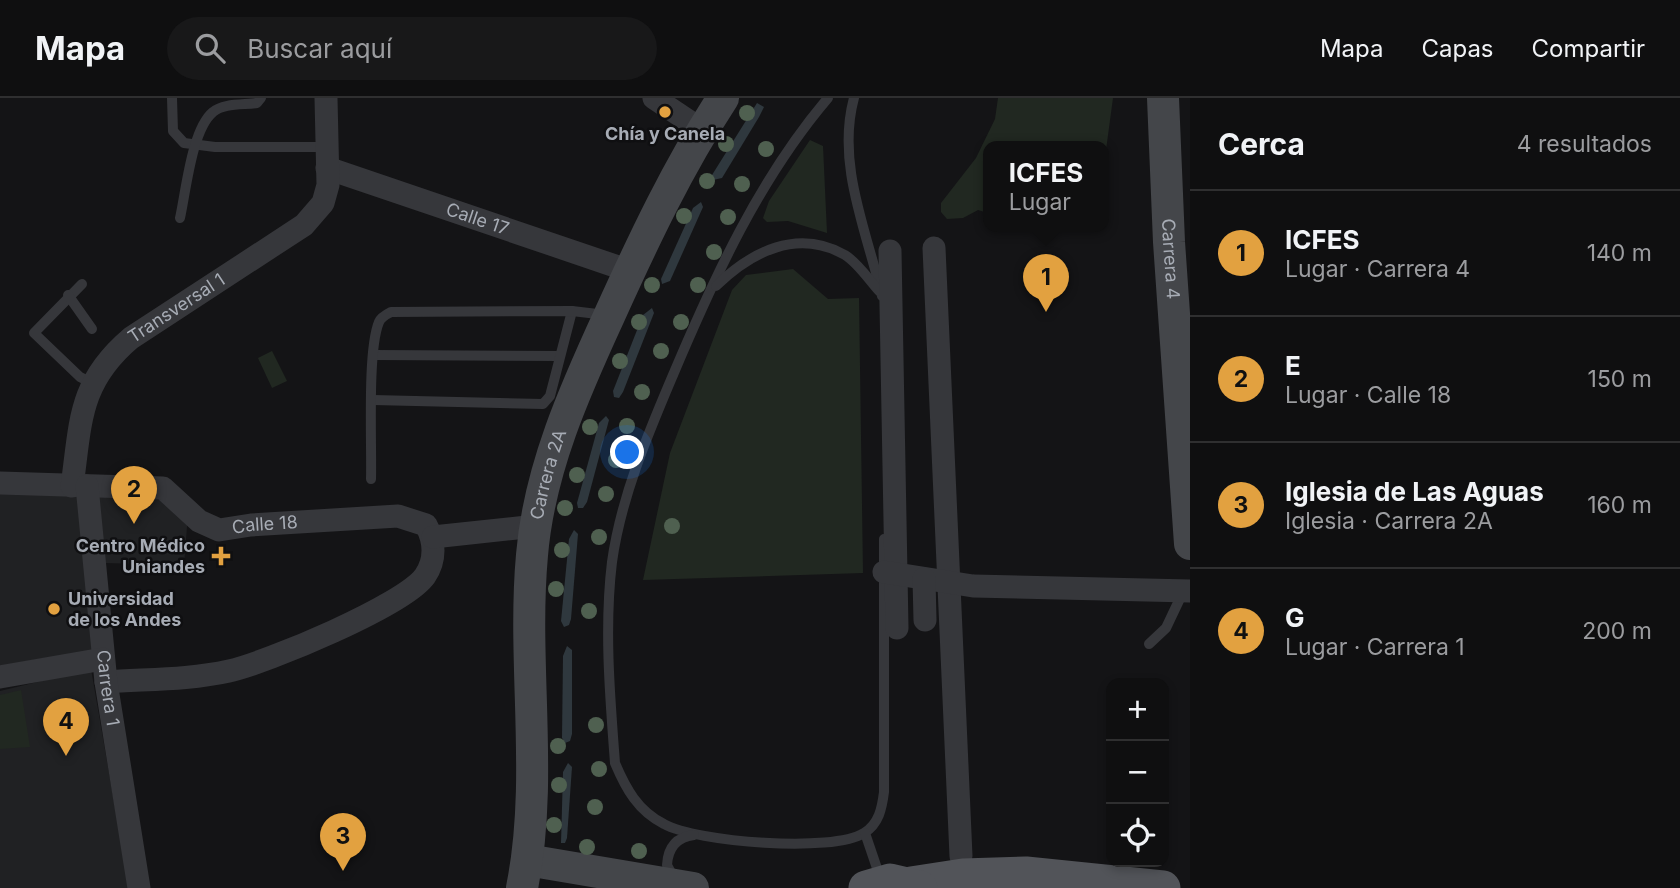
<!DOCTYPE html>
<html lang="es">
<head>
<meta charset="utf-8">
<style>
  body { margin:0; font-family:Inter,sans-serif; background:#181819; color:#f1f3f6 }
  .controls { position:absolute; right:21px; bottom:21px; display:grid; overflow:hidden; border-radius:14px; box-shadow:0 4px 10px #0003 }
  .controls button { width:63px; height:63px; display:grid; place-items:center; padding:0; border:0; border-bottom:2px solid #2f2f30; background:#0f0f10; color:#f1f3f6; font:35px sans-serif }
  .you { position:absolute; left:628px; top:355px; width:24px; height:24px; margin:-18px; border:5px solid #fff; border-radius:50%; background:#1a73e8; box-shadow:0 0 0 10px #1a73e833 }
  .badge { display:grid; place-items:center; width:46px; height:46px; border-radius:50%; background:#e2a140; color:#111; font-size:23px; font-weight:700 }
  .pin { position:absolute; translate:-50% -58px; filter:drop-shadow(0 2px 4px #0008) }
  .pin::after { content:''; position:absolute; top:37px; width:24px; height:21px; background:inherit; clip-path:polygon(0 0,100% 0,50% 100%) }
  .popup { position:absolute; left:983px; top:43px; width:126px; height:91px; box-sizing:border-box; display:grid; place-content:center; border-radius:14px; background:#0f0f10; filter:drop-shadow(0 2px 5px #0005); font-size:23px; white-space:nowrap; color:#9b9c9f }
  .popup b { font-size:26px; color:#f1f3f6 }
  .popup::after { content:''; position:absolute; left:50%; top:100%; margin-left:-14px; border:14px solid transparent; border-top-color:#0f0f10 }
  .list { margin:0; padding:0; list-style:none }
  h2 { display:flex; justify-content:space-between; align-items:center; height:91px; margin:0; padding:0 28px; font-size:30px }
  h2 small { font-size:23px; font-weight:400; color:#9b9c9f }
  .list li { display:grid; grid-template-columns:46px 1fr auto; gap:21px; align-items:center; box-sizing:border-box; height:126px; padding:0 28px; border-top:2px solid #2f2f30 }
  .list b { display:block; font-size:26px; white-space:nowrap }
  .list p { margin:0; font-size:23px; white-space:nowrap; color:#9b9c9f }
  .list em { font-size:23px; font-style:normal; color:#9b9c9f }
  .icon { flex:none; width:38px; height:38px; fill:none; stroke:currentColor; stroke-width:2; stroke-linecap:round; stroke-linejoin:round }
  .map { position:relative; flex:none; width:1190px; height:790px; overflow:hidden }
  header { display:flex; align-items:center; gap:42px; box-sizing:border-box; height:98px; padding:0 35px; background:#0f0f10; border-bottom:2px solid #2f2f30 }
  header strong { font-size:33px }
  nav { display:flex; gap:38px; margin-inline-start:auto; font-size:24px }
  .search { width:490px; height:63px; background:#181819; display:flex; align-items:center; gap:18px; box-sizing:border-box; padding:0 24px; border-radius:38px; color:#9b9c9f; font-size:26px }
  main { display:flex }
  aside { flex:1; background:#0f0f10 }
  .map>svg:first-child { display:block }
</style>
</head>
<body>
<header>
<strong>Mapa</strong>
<div class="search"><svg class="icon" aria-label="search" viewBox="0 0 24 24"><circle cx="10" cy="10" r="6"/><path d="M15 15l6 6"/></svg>Buscar aquí</div>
<nav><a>Mapa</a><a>Capas</a><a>Compartir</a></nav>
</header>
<main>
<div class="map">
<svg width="1190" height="790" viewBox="0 0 1190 790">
  <rect width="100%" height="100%" fill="#141416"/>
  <g fill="#202123">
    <polygon points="0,391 165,398 188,416 184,467 103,465 113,556 44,560 0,568"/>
    <polygon points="91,571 129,790 0,790 0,593"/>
  </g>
  <g fill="#212821">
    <polygon points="998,0 1113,0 1106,52 1104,56 1104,48 988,48 988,115 978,112 963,120 947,121 941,114 941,105 976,60 995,21"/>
    <polygon points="810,42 823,48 827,135 788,123 767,124 763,120 769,103"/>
    <polygon points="793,171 828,201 859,200 863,475 643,482 670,355 732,192 746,177"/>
    <polygon points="272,253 287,283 272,290 258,260"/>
    <polygon points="21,592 30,649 0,651 0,597"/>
  </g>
  <g fill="#2f383e">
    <polygon points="757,5 764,9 759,19 722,80 713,82 712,77"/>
    <polygon points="701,104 703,109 670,183 662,186 661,181 693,110"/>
    <polygon points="652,210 654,215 623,294 619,300 614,299 613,293 643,217"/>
    <polygon points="606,318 609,322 587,404 583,410 578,410 577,405 599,325"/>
    <polygon points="574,432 578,436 571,521 569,527 564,529 561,523 569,441"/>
    <polygon points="567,548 572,552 572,636 570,643 565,645 562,640 563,558"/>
    <polygon points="568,665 572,669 567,740 565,745 561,745 563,674"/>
  </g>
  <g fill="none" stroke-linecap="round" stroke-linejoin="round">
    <g stroke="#36373b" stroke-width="10">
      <polyline points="172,0 173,33 184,45 215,49 325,49"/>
      <path d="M828,0C759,81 714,180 673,277C648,336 621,399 612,464C604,530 610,599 615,665C626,691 638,713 664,726C696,744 833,755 864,735C879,726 882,710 884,694V441"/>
      <path d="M854,0C836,66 867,134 882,198"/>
      <path d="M180,120C186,93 192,31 213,14C223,5 244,7 257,5L261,0"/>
      <polyline points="82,186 34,235 80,279 92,285"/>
      <path d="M716,188C751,154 797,130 845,157C858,165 869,182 879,193"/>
      <polyline points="68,197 92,231"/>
      <polyline points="374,257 559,258"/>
      <polyline points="373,302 543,306 550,298 572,213"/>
      <path d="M371,381C372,346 367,253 379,224C381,219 387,216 391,214L572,213L606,217"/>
      <polyline points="1149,546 1166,530 1184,492"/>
      <polyline points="865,735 881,782"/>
      <path d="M674,780L667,767C668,749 677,739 694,737"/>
    </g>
    <g stroke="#36373b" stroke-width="23">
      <polyline points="654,0 702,32"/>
      <path id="s1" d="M327,70L630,173"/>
      <polyline points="934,150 961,758"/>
      <polyline points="890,153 897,530"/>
      <path id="s2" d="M0,385L163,390L199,423L219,432L251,427L398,418L426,427C435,443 436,462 425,478C405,507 266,565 229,573C189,582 146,581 106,584"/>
      <path id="s3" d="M72,388C81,324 78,285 131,240L304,127L323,105L328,87L326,0"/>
      <path id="s4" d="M87,388L106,584L139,790"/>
      <polyline points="433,439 536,428"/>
      <polyline points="884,474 973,488 1190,493"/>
      <polyline points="924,481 925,522"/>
      <polyline points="0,579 103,561"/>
    </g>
    <g stroke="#44464a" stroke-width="32">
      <path id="s5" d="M1163,0L1169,144L1190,446"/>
      <polyline points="527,762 693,790"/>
      <path id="s6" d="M522,790C544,680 522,567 532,457C539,372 575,292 610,216C644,141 678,69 723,0"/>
    </g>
    <g stroke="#525459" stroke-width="35">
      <polyline points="911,786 963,778 1026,776 1163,790"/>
      <polyline points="866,790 890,783 920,790"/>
    </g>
  </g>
  <g fill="#4f6050">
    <circle cx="747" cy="15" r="8"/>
    <circle cx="726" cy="46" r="8"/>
    <circle cx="766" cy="51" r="8"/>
    <circle cx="707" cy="83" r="8"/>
    <circle cx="742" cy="86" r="8"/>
    <circle cx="684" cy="118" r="8"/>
    <circle cx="728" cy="119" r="8"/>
    <circle cx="714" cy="154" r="8"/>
    <circle cx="652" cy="187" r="8"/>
    <circle cx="698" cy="187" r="8"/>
    <circle cx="639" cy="224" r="8"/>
    <circle cx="681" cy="224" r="8"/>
    <circle cx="661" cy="253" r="8"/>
    <circle cx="620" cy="263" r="8"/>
    <circle cx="642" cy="294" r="8"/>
    <circle cx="627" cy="328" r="8"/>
    <circle cx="590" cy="329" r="8"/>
    <circle cx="616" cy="362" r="8"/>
    <circle cx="577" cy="377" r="8"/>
    <circle cx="606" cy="396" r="8"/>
    <circle cx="565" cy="410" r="8"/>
    <circle cx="672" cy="428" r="8"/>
    <circle cx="599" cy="439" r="8"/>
    <circle cx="562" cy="452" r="8"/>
    <circle cx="556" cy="491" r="8"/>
    <circle cx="589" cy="513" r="8"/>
    <circle cx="596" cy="627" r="8"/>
    <circle cx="558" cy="648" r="8"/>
    <circle cx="599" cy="671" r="8"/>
    <circle cx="559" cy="687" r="8"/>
    <circle cx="595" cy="709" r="8"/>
    <circle cx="554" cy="727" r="8"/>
    <circle cx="587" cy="749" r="8"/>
    <circle cx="639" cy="753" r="8"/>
  </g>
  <g fill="#e2a140" stroke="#0f0f11" stroke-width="2.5">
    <circle cx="665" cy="14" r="7"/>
    <path d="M217.5 447.5h7v7h7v7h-7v7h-7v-7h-7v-7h7z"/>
    <circle cx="54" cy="511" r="7"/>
  </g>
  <g text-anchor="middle" stroke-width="5" stroke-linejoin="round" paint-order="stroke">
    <g font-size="18" font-weight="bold" fill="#a7acb5" stroke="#0f0f11">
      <text x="665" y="42">Chía y Canela</text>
      <text x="205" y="454" text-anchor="end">Centro Médico<tspan x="205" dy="21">Uniandes</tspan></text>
      <text x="68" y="507" text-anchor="start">Universidad<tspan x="68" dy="21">de los Andes</tspan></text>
    </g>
    <g font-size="18" fill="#a7acb5" stroke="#0f0f11">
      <text dy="6" stroke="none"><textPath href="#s1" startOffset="159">Calle 17</textPath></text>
      <text dy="6" stroke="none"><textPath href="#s5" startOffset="161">Carrera 4</textPath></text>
      <text dy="6" stroke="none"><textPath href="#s3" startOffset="219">Transversal 1</textPath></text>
      <text dy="6" stroke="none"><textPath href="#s6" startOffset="416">Carrera 2A</textPath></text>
      <text dy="6" stroke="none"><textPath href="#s2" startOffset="280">Calle 18</textPath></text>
      <text dy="6" stroke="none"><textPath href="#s4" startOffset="203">Carrera 1</textPath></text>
    </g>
  </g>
</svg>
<div class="controls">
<button>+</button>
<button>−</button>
<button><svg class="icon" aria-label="locate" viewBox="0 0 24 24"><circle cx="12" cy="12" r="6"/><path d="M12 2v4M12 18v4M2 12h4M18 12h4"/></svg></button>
</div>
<div class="you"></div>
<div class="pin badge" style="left:1046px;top:214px">1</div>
<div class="popup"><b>ICFES</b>Lugar</div>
<div class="pin badge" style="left:134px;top:426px">2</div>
<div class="pin badge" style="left:343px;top:773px">3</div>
<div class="pin badge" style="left:66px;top:658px">4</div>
</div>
<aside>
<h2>Cerca<small>4 resultados</small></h2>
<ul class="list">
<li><span class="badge">1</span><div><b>ICFES</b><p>Lugar · Carrera 4</p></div><em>140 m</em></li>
<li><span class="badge">2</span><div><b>E</b><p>Lugar · Calle 18</p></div><em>150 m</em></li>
<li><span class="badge">3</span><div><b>Iglesia de Las Aguas</b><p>Iglesia · Carrera 2A</p></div><em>160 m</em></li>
<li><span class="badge">4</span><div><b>G</b><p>Lugar · Carrera 1</p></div><em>200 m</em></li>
</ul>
</aside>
</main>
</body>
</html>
